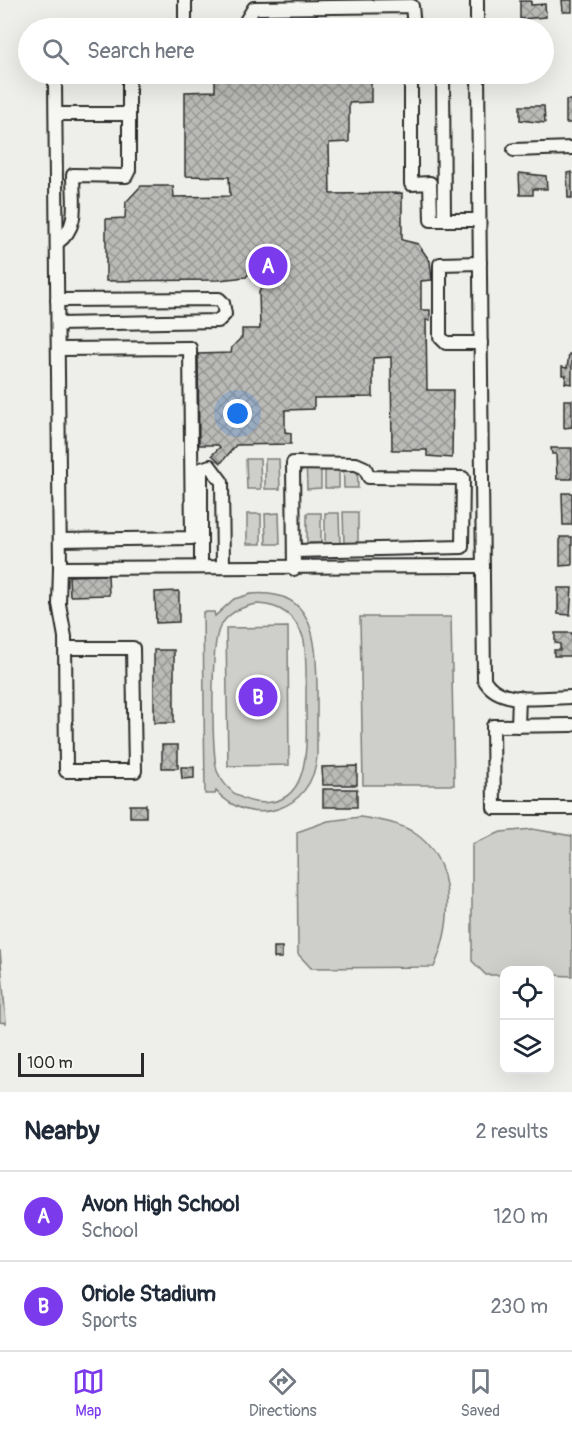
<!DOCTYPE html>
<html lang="en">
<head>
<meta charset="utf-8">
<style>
  body { margin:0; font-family:Pangolin,sans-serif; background:#f2f2f3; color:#1f2937 }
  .controls { position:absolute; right:18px; bottom:18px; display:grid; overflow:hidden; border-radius:12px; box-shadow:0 6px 24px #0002 }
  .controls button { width:54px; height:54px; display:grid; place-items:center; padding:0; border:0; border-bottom:2px solid #e0e1e3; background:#fff; color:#1f2937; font:30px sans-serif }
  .scale { position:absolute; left:18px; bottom:15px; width:126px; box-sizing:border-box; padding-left:6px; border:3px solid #2b2b2b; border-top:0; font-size:16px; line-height:21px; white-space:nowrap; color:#2b2b2b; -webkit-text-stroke:4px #f6f6f2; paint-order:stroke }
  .you { position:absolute; left:238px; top:414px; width:21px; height:21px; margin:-15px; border:4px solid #fff; border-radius:50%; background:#1a73e8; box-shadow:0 0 0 9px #1a73e833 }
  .badge { display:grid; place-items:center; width:39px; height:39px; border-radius:50%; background:#7c3aed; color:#fff; font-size:20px; font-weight:700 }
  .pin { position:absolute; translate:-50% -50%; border:3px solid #fff; box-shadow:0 2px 6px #0006 }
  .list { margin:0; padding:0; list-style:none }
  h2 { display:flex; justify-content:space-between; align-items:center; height:78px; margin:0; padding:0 24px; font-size:26px }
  h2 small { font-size:20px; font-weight:400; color:#747a83 }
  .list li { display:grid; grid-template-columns:39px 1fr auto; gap:18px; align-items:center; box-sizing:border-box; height:90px; padding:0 24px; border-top:2px solid #e0e1e3 }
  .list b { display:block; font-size:22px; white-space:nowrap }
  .list p { margin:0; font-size:20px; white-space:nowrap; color:#747a83 }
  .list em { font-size:20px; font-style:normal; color:#747a83 }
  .icon { flex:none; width:33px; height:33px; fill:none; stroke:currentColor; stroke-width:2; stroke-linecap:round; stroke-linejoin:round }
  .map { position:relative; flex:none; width:572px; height:1092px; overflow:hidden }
  .search { position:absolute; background:#fff; box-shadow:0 6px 24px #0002; left:18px; right:18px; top:18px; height:66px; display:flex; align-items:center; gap:15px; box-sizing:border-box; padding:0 21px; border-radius:33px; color:#747a83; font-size:22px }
  .sheet { height:258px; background:#fff }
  nav { display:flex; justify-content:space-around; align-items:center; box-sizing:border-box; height:84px; border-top:2px solid #e0e1e3; background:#fff; font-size:16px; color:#747a83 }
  nav a { display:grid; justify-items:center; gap:3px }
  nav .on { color:#7c3aed }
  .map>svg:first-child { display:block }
</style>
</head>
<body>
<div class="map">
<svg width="572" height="1092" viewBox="0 0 572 1092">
  <defs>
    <pattern id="forest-firs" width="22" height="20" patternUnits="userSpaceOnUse" patternTransform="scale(1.5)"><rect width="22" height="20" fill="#cececa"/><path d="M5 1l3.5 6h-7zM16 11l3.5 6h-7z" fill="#b1b1ae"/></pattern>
    <pattern id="building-cross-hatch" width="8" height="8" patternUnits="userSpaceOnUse" patternTransform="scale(1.5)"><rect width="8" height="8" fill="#babab7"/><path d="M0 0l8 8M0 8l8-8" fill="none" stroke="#979795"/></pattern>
  </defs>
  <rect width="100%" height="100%" fill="#eeeeea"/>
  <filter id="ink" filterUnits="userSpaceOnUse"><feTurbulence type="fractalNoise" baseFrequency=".0167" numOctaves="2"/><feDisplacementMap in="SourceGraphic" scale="12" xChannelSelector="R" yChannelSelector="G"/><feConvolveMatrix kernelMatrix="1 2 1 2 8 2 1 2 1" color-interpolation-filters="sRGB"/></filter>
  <g filter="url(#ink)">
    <polygon fill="url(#forest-firs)" stroke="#7c7c7a" stroke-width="1.5" points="0,950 6,1022 6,1023 0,1022"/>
    <g fill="#cececa" stroke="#7c7c7a" stroke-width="1.5" fill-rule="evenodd">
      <polygon points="306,458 321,458 321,488 307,489"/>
      <rect x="325" y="458" width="14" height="30"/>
      <polygon points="343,458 357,458 358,488 344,488"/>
      <polygon points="246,459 260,459 261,489 247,489"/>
      <polygon points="265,459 279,459 280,489 265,489"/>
      <polygon points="343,512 358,512 358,543 344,543"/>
      <polygon points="279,513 280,544 266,544 265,514"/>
      <rect x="307" y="513" width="14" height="30"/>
      <polygon points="325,513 339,513 340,543 325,543"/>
      <rect x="247" y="514" width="14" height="30"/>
      <path d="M251,594C315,588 316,639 317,687C317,710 317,733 317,756C313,810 252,831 216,791L215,794H205L203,612H214L215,616L234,599ZM258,604C281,605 297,617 304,640C307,661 306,683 306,704C306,741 314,810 255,802C237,799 225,788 217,771C212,750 210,645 220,627C228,613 242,606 258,604Z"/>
      <polygon points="360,617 451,617 454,785 363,785"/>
      <polygon points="288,627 289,765 228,766 226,628"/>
      <path d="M360,817C377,820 398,822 413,832C458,861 452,926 434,967L311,968L298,954L297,832L328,821Z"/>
      <polygon points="532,829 572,836 572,976 550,975 550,970 504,970 504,975 486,975 472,961 472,844 501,832"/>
    </g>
    <g fill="url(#building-cross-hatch)" stroke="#2b2b2b" stroke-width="1.5">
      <polygon points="562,0 572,0 572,12 563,12"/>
      <polygon points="520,1 531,1 531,5 545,4 546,17 520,19"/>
      <polygon points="215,74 371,74 371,102 349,103 349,142 329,143 330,194 402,193 402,240 418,244 430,261 432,280 421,281 421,310 430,310 430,320 426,320 427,390 453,390 452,458 427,456 427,450 392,450 391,357 373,358 373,397 314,398 314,409 285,410 285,432 291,433 291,444 236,445 221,463 212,455 220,447 218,445 199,445 198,354 231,353 232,347 242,337 242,329 260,329 259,292 264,282 252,270 246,277 219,280 106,281 106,219 125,218 126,202 141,186 173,186 174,197 230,196 229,177 185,176 185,92 215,91"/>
      <rect x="566" y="100" width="6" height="23"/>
      <polygon points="520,106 544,106 545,123 520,120"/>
      <polygon points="572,172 572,198 568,198 567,173"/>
      <polygon points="519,173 546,176 547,189 533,189 533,195 520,195"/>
      <polygon points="569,354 572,355 572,384 565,383 566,375 562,375 562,367 567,368"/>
      <polygon points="564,400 572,400 572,427 564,428"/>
      <polygon points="551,448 572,448 572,479 557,479 556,454 552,454"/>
      <polygon points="562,493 572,493 572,525 563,525"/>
      <polygon points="560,537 572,537 572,565 560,566"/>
      <polygon points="108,575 109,595 70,596 69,576"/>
      <polygon points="558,588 572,588 570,615 558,614"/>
      <polygon points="179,591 179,622 156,623 155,592"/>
      <polygon points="555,633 572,633 572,656 554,656 554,650 560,650 560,644 555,643"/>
      <rect x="154" y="650" width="20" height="73"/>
      <rect x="162" y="745" width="16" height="23"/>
      <polygon points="357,766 357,785 323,785 322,767"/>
      <polygon points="181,767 194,767 194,778 182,779"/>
      <rect x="323" y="789" width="34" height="18"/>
      <rect x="130" y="805" width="16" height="12"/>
      <rect x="274" y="947" width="8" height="11"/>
    </g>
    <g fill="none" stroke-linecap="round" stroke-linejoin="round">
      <g stroke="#2b2b2b" stroke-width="16">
        <g id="minor">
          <polyline points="185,0 185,28"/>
          <polyline points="477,0 477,28"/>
          <polyline points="246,28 246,21 254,8 412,6 414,28"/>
          <polyline points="57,74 55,83 60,568 483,566"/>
          <polyline points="129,74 129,114"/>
          <polyline points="411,74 411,184 430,183 431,220 444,220"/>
          <polyline points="443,74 444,220 479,220"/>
          <path d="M478,74L484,679C499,707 545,697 572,697"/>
          <path d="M56,114H129V170L126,176L73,175C73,202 80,227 57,243"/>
          <polyline points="514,150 572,148"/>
          <polyline points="480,263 440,264 440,337 446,343 481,343"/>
          <polyline points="57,300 219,299 223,303 225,314 218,321 58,324"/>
          <polyline points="58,349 190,348 192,538 60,540"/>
          <polyline points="201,567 201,469 210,466 222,482 223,567"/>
          <polyline points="60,568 59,604 65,637 66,771 135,771 133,648 65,648"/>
          <polyline points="294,569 293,463 356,464 365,468 369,477 463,478 462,547 295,551"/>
          <polyline points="572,725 493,726 494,808 572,808"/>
          <polyline points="518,726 519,697"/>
        </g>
      </g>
      <use href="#minor" stroke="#f6f6f2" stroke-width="12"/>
    </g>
  </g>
</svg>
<div class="controls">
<button><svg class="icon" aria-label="locate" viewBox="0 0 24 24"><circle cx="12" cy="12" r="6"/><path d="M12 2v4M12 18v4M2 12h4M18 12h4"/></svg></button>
<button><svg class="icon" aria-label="layers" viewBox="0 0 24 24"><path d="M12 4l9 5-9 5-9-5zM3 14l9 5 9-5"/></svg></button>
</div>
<div class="scale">100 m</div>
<div class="you"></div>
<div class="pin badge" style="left:268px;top:266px">A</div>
<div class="pin badge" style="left:258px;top:697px">B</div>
<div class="search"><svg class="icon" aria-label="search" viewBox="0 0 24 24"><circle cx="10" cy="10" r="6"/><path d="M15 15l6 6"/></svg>Search here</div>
</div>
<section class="sheet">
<h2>Nearby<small>2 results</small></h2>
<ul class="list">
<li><span class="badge">A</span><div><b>Avon High School</b><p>School</p></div><em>120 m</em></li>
<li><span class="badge">B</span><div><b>Oriole Stadium</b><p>Sports</p></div><em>230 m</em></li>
</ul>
</section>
<nav>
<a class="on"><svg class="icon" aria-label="map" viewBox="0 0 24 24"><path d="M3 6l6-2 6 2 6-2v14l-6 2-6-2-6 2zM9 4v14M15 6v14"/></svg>Map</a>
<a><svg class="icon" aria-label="directions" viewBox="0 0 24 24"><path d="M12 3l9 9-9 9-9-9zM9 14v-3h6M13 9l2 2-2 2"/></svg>Directions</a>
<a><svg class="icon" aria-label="saved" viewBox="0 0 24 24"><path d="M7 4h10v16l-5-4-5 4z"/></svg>Saved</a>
</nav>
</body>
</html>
